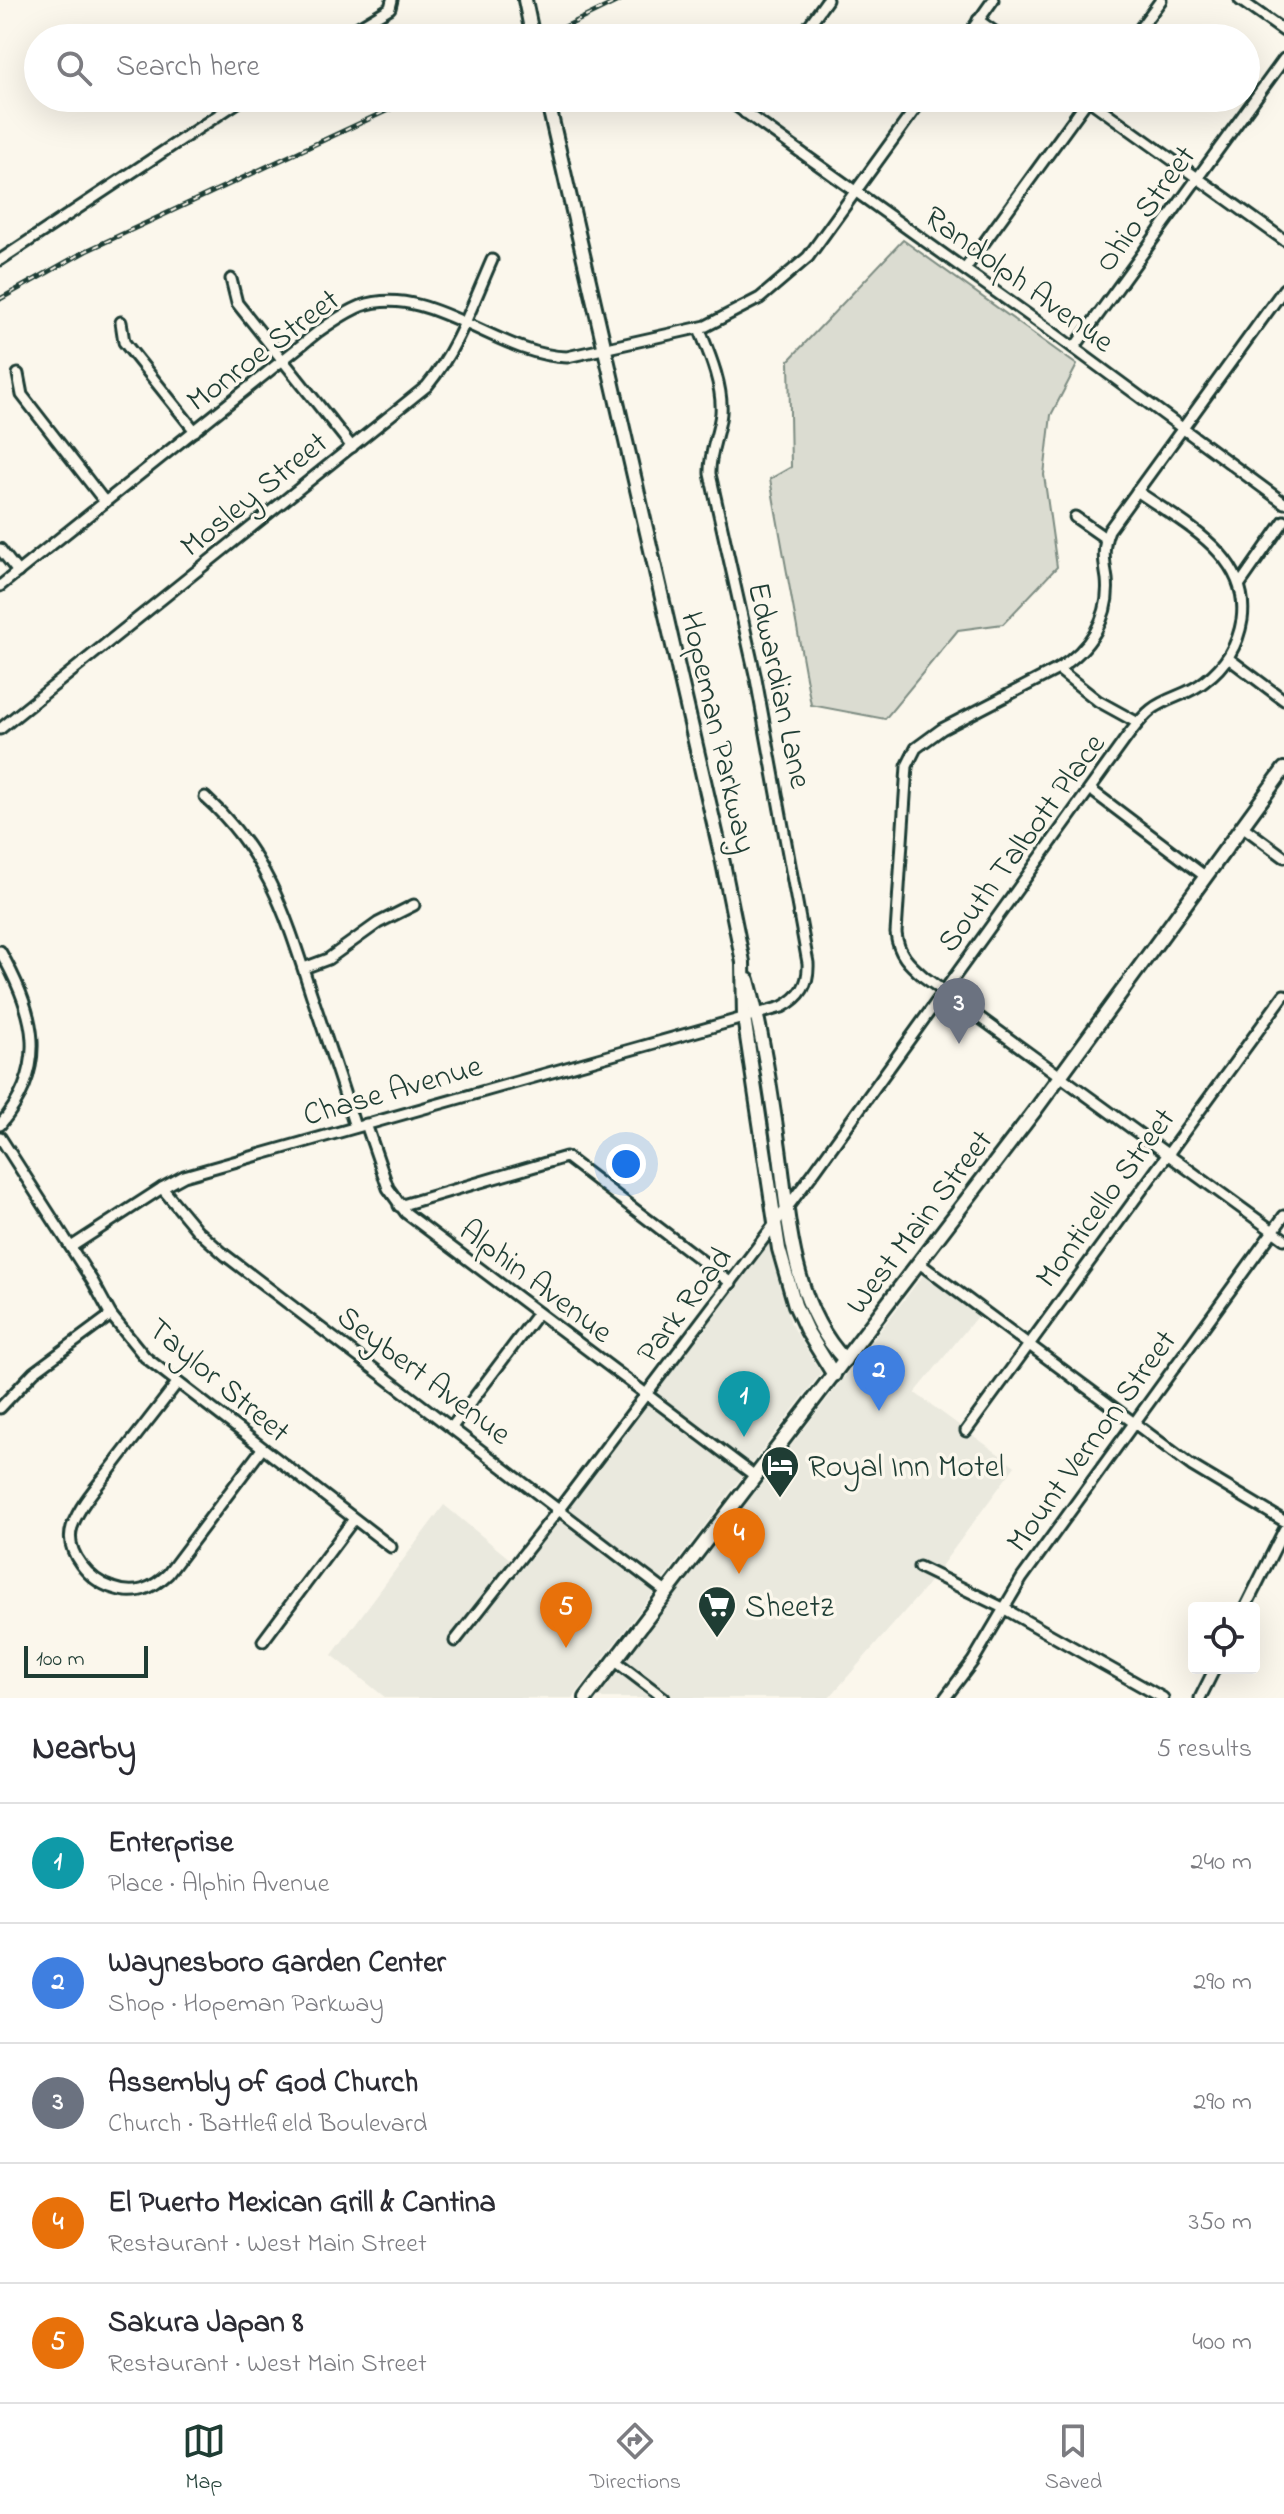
<!DOCTYPE html>
<html lang="en">
<head>
<meta charset="utf-8">
<style>
  body { margin:0; font-family:"Indie Flower",sans-serif; background:#f2f2f3; color:#2b2b33 }
  .controls { position:absolute; right:24px; bottom:24px; display:grid; overflow:hidden; border-radius:8px; box-shadow:0 8px 32px #0002 }
  .controls button { width:72px; height:72px; display:grid; place-items:center; padding:0; border:0; border-bottom:2px solid #e1e1e2; background:#fff; color:#2b2b33; font:40px sans-serif }
  .scale { position:absolute; left:24px; bottom:20px; width:124px; box-sizing:border-box; padding-left:8px; border:4px solid #1f3d34; border-top:0; font-size:22px; line-height:28px; white-space:nowrap; color:#1f3d34; -webkit-text-stroke:6px #fbf7ec; paint-order:stroke }
  .you { position:absolute; left:626px; top:1164px; width:28px; height:28px; margin:-20px; border:6px solid #fff; border-radius:50%; background:#1a73e8; box-shadow:0 0 0 12px #1a73e833 }
  .badge { display:grid; place-items:center; width:52px; height:52px; border-radius:50%; background:#1f3d34; color:#fff; font-size:26px; font-weight:700 }
  .pin { position:absolute; translate:-50% -66px; filter:drop-shadow(0 2px 4px #0008) }
  .pin::after { content:''; position:absolute; top:42px; width:28px; height:24px; background:inherit; clip-path:polygon(0 0,100% 0,50% 100%) }
  .list { margin:0; padding:0; list-style:none }
  h2 { display:flex; justify-content:space-between; align-items:center; height:104px; margin:0; padding:0 32px; font-size:34px }
  h2 small { font-size:26px; font-weight:400; color:#7c7c81 }
  .list li { display:grid; grid-template-columns:52px 1fr auto; gap:24px; align-items:center; box-sizing:border-box; height:120px; padding:0 32px; border-top:2px solid #e1e1e2 }
  .list b { display:block; font-size:30px; white-space:nowrap }
  .list p { margin:0; font-size:26px; white-space:nowrap; color:#7c7c81 }
  .list em { font-size:26px; font-style:normal; color:#7c7c81 }
  .icon { flex:none; width:44px; height:44px; fill:none; stroke:currentColor; stroke-width:2; stroke-linecap:round; stroke-linejoin:round }
  .map { position:relative; flex:none; width:1284px; height:1698px; overflow:hidden }
  .search { position:absolute; background:#fff; box-shadow:0 8px 32px #0002; left:24px; right:24px; top:24px; height:88px; display:flex; align-items:center; gap:20px; box-sizing:border-box; padding:0 28px; border-radius:44px; color:#7c7c81; font-size:30px }
  .sheet { height:704px; background:#fff }
  nav { display:flex; justify-content:space-around; align-items:center; box-sizing:border-box; height:112px; border-top:2px solid #e1e1e2; background:#fff; font-size:22px; color:#7c7c81 }
  nav a { display:grid; justify-items:center; gap:4px }
  nav .on { color:#1f3d34 }
  .map>svg:first-child { display:block }
</style>
</head>
<body>
<div class="map">
<svg width="1284" height="1698" viewBox="0 0 1284 1698">
  <rect width="100%" height="100%" fill="#fbf7ec"/>
  <filter id="ink" filterUnits="userSpaceOnUse"><feTurbulence type="fractalNoise" baseFrequency=".0125" numOctaves="2"/><feDisplacementMap in="SourceGraphic" scale="16" xChannelSelector="R" yChannelSelector="G"/><feConvolveMatrix kernelMatrix="1 2 1 2 8 2 1 2 1" color-interpolation-filters="sRGB"/></filter>
  <g filter="url(#ink)">
    <g fill="#eae9de">
      <polygon points="771,1241 791,1324 821,1373 573,1698 386,1698 332,1655 444,1505 522,1569"/>
      <polygon points="923,1275 978,1315 915,1393 1015,1466 925,1588 829,1698 596,1698"/>
    </g>
    <polygon fill="#dbdcd1" stroke="#7d8c82" stroke-width="2" points="903,240 1077,365 1051,415 1044,475 1057,567 1003,624 958,630 885,719 811,705 770,479 791,467 789,360"/>
    <g fill="none" stroke-linecap="round" stroke-linejoin="round">
      <g stroke="#1f3d34" stroke-width="15">
        <g id="minor">
          <polyline points="1240,0 1284,31"/>
          <polyline points="978,20 1003,38"/>
          <polyline points="340,38 390,8 392,0"/>
          <polyline points="800,38 827,0"/>
          <polyline points="966,38 993,0"/>
          <polyline points="1133,38 1161,0"/>
          <polyline points="725,98 1052,332 1284,503"/>
          <polyline points="1086,98 1284,240"/>
          <polyline points="745,113 756,98"/>
          <polyline points="0,260 244,98"/>
          <polyline points="965,269 1089,98"/>
          <polyline points="231,279 237,303 352,447"/>
          <path d="M1284,289L1109,530C1102,547 1104,561 1107,579C1111,618 1089,650 1058,669L942,729L916,748L907,766L896,933C898,954 909,964 924,977L1284,1239"/>
          <polyline points="121,322 124,342 195,431"/>
          <polyline points="1074,348 1284,59"/>
          <polyline points="18,374 22,395 105,502"/>
          <polyline points="1075,517 1105,538"/>
          <polyline points="0,549 18,572"/>
          <polyline points="1240,584 1284,521"/>
          <path d="M0,586L319,331C332,322 346,312 361,306C429,282 498,356 567,357L706,326L760,298L808,257L923,98"/>
          <polyline points="1228,658 1284,700"/>
          <polyline points="1058,669 1098,701 1138,723"/>
          <path d="M0,729L427,386C457,350 473,303 492,260"/>
          <polyline points="1091,790 1206,877"/>
          <path d="M205,797C268,854 286,916 311,993C326,1038 341,1082 355,1127"/>
          <polyline points="1242,826 1284,857"/>
          <path d="M0,951C35,1012 50,1066 0,1125"/>
          <polyline points="304,968 328,959 378,923 414,905"/>
          <polyline points="366,1124 388,1188 406,1213 755,1476"/>
          <polyline points="0,1137 93,1282 111,1315 145,1357 391,1547"/>
          <polyline points="162,1188 197,1230 225,1255 666,1592"/>
          <polyline points="399,1206 566,1157 731,1283"/>
          <path d="M71,1247L162,1188L184,1176L782,1007C801,997 809,984 808,963L756,679L710,474C709,452 719,434 721,413C723,385 709,353 699,328"/>
          <polyline points="919,1263 1192,1466 1284,1521"/>
          <path d="M177,1383C156,1411 134,1438 113,1466C99,1484 80,1504 72,1527C64,1552 90,1581 113,1588C135,1596 152,1589 168,1574L262,1449"/>
          <polyline points="0,1408 34,1372 111,1315"/>
          <polyline points="452,1427 538,1313"/>
          <polyline points="966,1431 1284,995"/>
          <polyline points="919,1567 1003,1608 1163,1698"/>
          <polyline points="1245,1608 1284,1530"/>
          <polyline points="263,1641 354,1519"/>
          <path d="M455,1641L560,1508L814,1172L1127,737C1134,728 1142,717 1151,710C1167,697 1189,695 1205,681C1225,666 1238,645 1242,620C1251,555 1182,523 1137,491"/>
          <polyline points="614,1660 664,1698"/>
          <polyline points="945,1698 973,1661 1022,1578 1284,1216"/>
          <polyline points="1200,1698 1215,1668"/>
        </g>
      </g>
      <g stroke="#1f3d34" stroke-width="18">
        <g id="major">
          <polyline points="525,0 533,38"/>
          <polyline points="547,98 723,863 743,962 744,1017 779,1249 795,1305 807,1331 834,1375"/>
          <path d="M748,980C763,1035 771,1092 779,1148C789,1220 792,1305 845,1360"/>
          <polyline points="586,1698 1036,1109 1284,769"/>
        </g>
      </g>
      <use href="#minor" stroke="#fbf7ec" stroke-width="9"/>
      <use href="#major" stroke="#fbf7ec" stroke-width="12"/>
      <g stroke="#1f3d34" stroke-width="5">
        <g id="rail">
          <polyline points="542,38 620,0"/>
          <polyline points="0,299 86,251 414,98"/>
        </g>
      </g>
      <use href="#rail" stroke="#fbf7ec" stroke-width="2" stroke-dasharray="6" stroke-linecap="butt"/>
    </g>
  </g>
  <defs>
    <g id="hotel-pin" transform="scale(2)"><path d="M0 17L-7.5 6A9.5 9.5 0 1 1 7.5 6Z" fill="#1f3d34" stroke="#fbf7ec"/><path d="M-6-4.5h1.5V1H6V5H4.5V3h-9V5H-6ZM-4 0a1.8 1.8 0 1 1 3.6 0ZM.5 0V-2.5h3Q6-2.5 6 0Z" fill="#fff"/></g>
    <g id="supermarket-pin" transform="scale(2)"><path d="M0 17L-7.5 6A9.5 9.5 0 1 1 7.5 6Z" fill="#1f3d34" stroke="#fbf7ec"/><path d="M-6-5.5h2.5l.6 2H6L4.5 2H-2.5L-4.4-4H-6ZM-1.5 3.2a1.3 1.3 0 1 0 .1 0ZM3 3.2a1.3 1.3 0 1 0 .1 0Z" fill="#fff"/></g>
  </defs>
  <g fill-rule="evenodd">
    <use href="#hotel-pin" x="780" y="1465"/>
    <use href="#supermarket-pin" x="717" y="1605"/>
  </g>
  <g text-anchor="middle" stroke-width="7" stroke-linejoin="round" paint-order="stroke">
    <g font-size="32" fill="#1f3d34" stroke="#fbf7ec">
      <text transform="translate(1144 208) rotate(-54)" y="11">Ohio Street</text>
      <text transform="translate(1020 278) rotate(36)" y="11">Randolph Avenue</text>
      <text transform="translate(262 349) rotate(-37)" y="11">Monroe Street</text>
      <text transform="translate(253 493) rotate(-39)" y="11">Mosley Street</text>
      <text transform="translate(781 685) rotate(78)" y="11">Edwardian Lane</text>
      <text transform="translate(720 732) rotate(77)" y="11">Hopeman Parkway</text>
      <text transform="translate(1020 842) rotate(-54)" y="11">South Talbott Place</text>
      <text transform="translate(392 1089) rotate(-16)" y="11">Chase Avenue</text>
      <text transform="translate(1104 1197) rotate(-54)" y="11">Monticello Street</text>
      <text transform="translate(918 1221) rotate(-53)" y="11">West Main Street</text>
      <text transform="translate(537 1280) rotate(37)" y="11">Alphin Avenue</text>
      <text transform="translate(683 1304) rotate(-53)" y="11">Park Road</text>
      <text transform="translate(425 1374) rotate(37)" y="11">Seybert Avenue</text>
      <text transform="translate(220 1379) rotate(40)" y="11">Taylor Street</text>
      <text transform="translate(1090 1440) rotate(-54)" y="11">Mount Vernon Street</text>
    </g>
    <g font-size="32" fill="#1f3d34" stroke="#fbf7ec" text-anchor="start">
      <text x="808" y="1476">Royal Inn Motel</text>
      <text x="745" y="1616">Sheetz</text>
    </g>
  </g>
</svg>
<div class="controls">
<button><svg class="icon" aria-label="locate" viewBox="0 0 24 24"><circle cx="12" cy="12" r="6"/><path d="M12 2v4M12 18v4M2 12h4M18 12h4"/></svg></button>
</div>
<div class="scale">100 m</div>
<div class="you"></div>
<div class="pin badge" style="left:744px;top:1437px;background:#0f9aa8">1</div>
<div class="pin badge" style="left:879px;top:1411px;background:#3f7fe0">2</div>
<div class="pin badge" style="left:959px;top:1044px;background:#6b7280">3</div>
<div class="pin badge" style="left:739px;top:1574px;background:#e8710a">4</div>
<div class="pin badge" style="left:566px;top:1648px;background:#e8710a">5</div>
<div class="search"><svg class="icon" aria-label="search" viewBox="0 0 24 24"><circle cx="10" cy="10" r="6"/><path d="M15 15l6 6"/></svg>Search here</div>
</div>
<section class="sheet">
<h2>Nearby<small>5 results</small></h2>
<ul class="list">
<li><span class="badge" style="background:#0f9aa8">1</span><div><b>Enterprise</b><p>Place · Alphin Avenue</p></div><em>240 m</em></li>
<li><span class="badge" style="background:#3f7fe0">2</span><div><b>Waynesboro Garden Center</b><p>Shop · Hopeman Parkway</p></div><em>290 m</em></li>
<li><span class="badge" style="background:#6b7280">3</span><div><b>Assembly of God Church</b><p>Church · Battlefield Boulevard</p></div><em>290 m</em></li>
<li><span class="badge" style="background:#e8710a">4</span><div><b>El Puerto Mexican Grill &amp; Cantina</b><p>Restaurant · West Main Street</p></div><em>350 m</em></li>
<li><span class="badge" style="background:#e8710a">5</span><div><b>Sakura Japan 8</b><p>Restaurant · West Main Street</p></div><em>400 m</em></li>
</ul>
</section>
<nav>
<a class="on"><svg class="icon" aria-label="map" viewBox="0 0 24 24"><path d="M3 6l6-2 6 2 6-2v14l-6 2-6-2-6 2zM9 4v14M15 6v14"/></svg>Map</a>
<a><svg class="icon" aria-label="directions" viewBox="0 0 24 24"><path d="M12 3l9 9-9 9-9-9zM9 14v-3h6M13 9l2 2-2 2"/></svg>Directions</a>
<a><svg class="icon" aria-label="saved" viewBox="0 0 24 24"><path d="M7 4h10v16l-5-4-5 4z"/></svg>Saved</a>
</nav>
</body>
</html>
